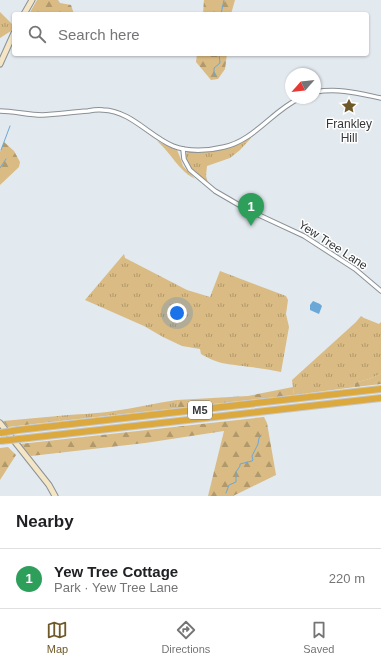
<!DOCTYPE html>
<html lang="en">
<head>
<meta charset="utf-8">
<style>
  body { margin:0; font-family:Helvetica,sans-serif; background:#f2f2f2; color:#202124 }
  .compass { position:absolute; left:285px; top:68px; width:36px; height:36px; border-radius:50%; background:#fff; box-shadow:0 1px 3px #0004; rotate:243deg }
  .you { position:absolute; left:177px; top:313px; width:14px; height:14px; margin:-10px; border:3px solid #fff; border-radius:50%; background:#1a73e8; box-shadow:0 0 0 6px #1a73e833 }
  .badge { display:grid; place-items:center; width:26px; height:26px; border-radius:50%; background:#705929; color:#fff; font-size:13px; font-weight:700 }
  .pin { position:absolute; translate:-50% -33px; filter:drop-shadow(0 1px 2px #0008) }
  .pin::after { content:''; position:absolute; top:21px; width:14px; height:12px; background:inherit; clip-path:polygon(0 0,100% 0,50% 100%) }
  .list { margin:0; padding:0; list-style:none }
  h2 { display:flex; justify-content:space-between; align-items:center; height:52px; margin:0; padding:0 16px; font-size:17px }
  h2 small { font-size:13px; font-weight:400; color:#757577 }
  .list li { display:grid; grid-template-columns:26px 1fr auto; gap:12px; align-items:center; box-sizing:border-box; height:60px; padding:0 16px; border-top:1px solid #e0e0e0 }
  .list b { display:block; font-size:15px; white-space:nowrap }
  .list p { margin:0; font-size:13px; white-space:nowrap; color:#757577 }
  .list em { font-size:13px; font-style:normal; color:#757577 }
  .icon { flex:none; width:22px; height:22px; fill:none; stroke:currentColor; stroke-width:2; stroke-linecap:round; stroke-linejoin:round }
  .map { position:relative; flex:none; width:381px; height:496px; overflow:hidden }
  .search { position:absolute; background:#fff; box-shadow:0 1px 3px #0004; left:12px; right:12px; top:12px; height:44px; display:flex; align-items:center; gap:10px; box-sizing:border-box; padding:0 14px; border-radius:4px; color:#757577; font-size:15px }
  .sheet { height:112px; background:#fff }
  nav { display:flex; justify-content:space-around; align-items:center; box-sizing:border-box; height:56px; border-top:1px solid #e0e0e0; background:#fff; font-size:11px; color:#757577 }
  nav a { display:grid; justify-items:center; gap:2px }
  nav .on { color:#705929 }
  .map>svg:first-child { display:block }
</style>
</head>
<body>
<div class="map">
<svg width="381" height="496" viewBox="0 0 381 496">
  <defs>
    <pattern id="grass-tufts" width="24" height="20" patternUnits="userSpaceOnUse"><rect width="24" height="20" fill="#d9bb83"/><path d="M3 7l-1-3M5 7V3M7 7l1-3M15 17l-1-3M17 17v-4M19 17l1-3" fill="none" stroke="#b1996c"/></pattern>
    <pattern id="forest-firs" width="22" height="20" patternUnits="userSpaceOnUse"><rect width="22" height="20" fill="#d9bb83"/><path d="M5 1l3.5 6h-7zM16 11l3.5 6h-7z" fill="#b1996c"/></pattern>
  </defs>
  <rect width="100%" height="100%" fill="#e2e9ef"/>
  <g fill="url(#grass-tufts)">
    <polygon points="0,12 14,26 11,31 0,38"/>
    <path d="M248,138H251L240,150L230,158L207,166L206,176L208,183C198,175 188,169 185,156L187,152C213,152 225,151 248,138Z"/>
    <path d="M157,141L177,150L180,157L183,166L195,179C177,169 172,154 157,141Z"/>
    <path d="M124,254L125,258L129,260L187,290L210,297L220,271L286,296L288,300L286,314L289,327L281,372C271,370 261,368 250,367C230,364 219,365 201,354L200,349L182,346L163,337L144,326L85,300Z"/>
    <polygon points="361,316 364,318 379,324 381,322 381,374 369,379 354,383 355,387 294,395 292,380 356,322"/>
    <path d="M177,400L178,408L60,421L58,416C77,414 96,414 114,411C135,408 156,403 177,400Z"/>
  </g>
  <g fill="url(#forest-firs)">
    <polygon points="37,0 58,0 60,3 71,5 74,14 29,14"/>
    <polygon points="204,0 235,0 231,14 203,14"/>
    <polygon points="197,54 227,54 225,69 218,79 211,80 196,62"/>
    <polygon points="4,142 14,151 20,162 19,167 0,185 0,152"/>
    <polygon points="381,374 381,384 355,387 354,383 369,379"/>
    <polygon points="293,387 294,395 178,408 177,400 248,396"/>
    <polygon points="58,416 60,421 8,427 3,421"/>
    <polygon points="264,417 267,423 276,475 233,496 208,496 224,431 145,443 31,456 20,444"/>
    <polygon points="8,447 16,455 0,480 0,448"/>
  </g>
  <polygon fill="#6ba8d8" points="313,301 320,304 322,306 319,314 310,310 310,305"/>
  <g fill="none" stroke-linecap="round" stroke-linejoin="round">
    <g stroke="#6ba8d8" stroke-width="1">
      <polyline points="221,14 224,0"/>
      <polyline points="216,77 214,73 214,68 220,63 219,54"/>
      <polyline points="1,150 10,126"/>
      <polyline points="0,168 6,159"/>
      <polyline points="226,493 229,485 236,482 236,472 240,466 240,464 252,461 253,460 252,456 258,444 259,438 261,435"/>
    </g>
    <g stroke="#8a9196" stroke-width="5.5">
      <g id="street">
        <path d="M315,92C339,88 357,93 381,98"/>
        <path d="M0,111C14,111 28,115 42,115C58,114 73,112 88,111C93,110 98,109 103,110C131,111 149,136 173,146C188,152 208,151 224,147C255,140 272,111 300,98"/>
        <polyline points="183,149 184,159 190,170 215,191 246,209 304,236 355,269 381,291"/>
      </g>
    </g>
    <g stroke="#8a9196" stroke-width="7">
      <g id="secondary">
        <polyline points="24,14 32,0"/>
        <polyline points="0,64 14,33"/>
        <polyline points="0,423 49,485 55,496"/>
      </g>
    </g>
    <g stroke="#c6c7c8" stroke-width="8">
      <g id="highway">
        <polyline points="18,430 381,389"/>
        <polyline points="28,438 381,398"/>
      </g>
    </g>
    <use href="#street" stroke="#fff" stroke-width="3.5"/>
    <use href="#secondary" stroke="#f4e5c5" stroke-width="5"/>
    <use href="#highway" stroke="#dba93d" stroke-width="6"/>
    <g stroke="#c6c7c8" stroke-width="8" stroke-linecap="butt">
      <g id="highway-bridge">
        <polyline points="0,433 18,430"/>
        <polyline points="0,441 28,438"/>
      </g>
    </g>
    <use href="#highway-bridge" stroke="#dba93d" stroke-width="6"/>
  </g>
  <defs>
    <g id="sight-bare" transform="scale(1.2)"><path d="M0-6L1.8-2.2L6-1.7L2.9 1.2L3.7 5.4L0 3.3L-3.7 5.4L-2.9 1.2L-6-1.7L-1.8-2.2Z" fill="#705929" stroke="#fff" stroke-width="2.5" paint-order="stroke"/></g>
  </defs>
  <g fill-rule="evenodd">
    <use href="#sight-bare" x="349" y="106"/>
  </g>
  <g text-anchor="middle" stroke-width="3" stroke-linejoin="round" paint-order="stroke">
    <rect fill="#fff" stroke="#717374" stroke-width="1" x="188" y="401" width="24" height="18" rx="3"/>
    <g font-size="11" font-weight="bold" fill="#343739">
      <text x="200" y="414">M5</text>
    </g>
    <g font-size="12" fill="#343739" stroke="#fff">
      <text x="349" y="128">Frankley<tspan x="349" dy="14">Hill</tspan></text>
    </g>
    <g font-size="12" fill="#343739" stroke="#fff">
      <text transform="translate(333 245) rotate(33)" y="4">Yew Tree Lane</text>
    </g>
  </g>
</svg>
<svg class="compass" viewBox="-18 -18 36 36"><path d="M0-13l5 13h-10z" fill="#e53935"/><path d="M0 13l5-13h-10z" fill="#757577"/></svg>
<div class="you"></div>
<div class="pin badge" style="left:251px;top:226px;background:#2e9e5b">1</div>
<div class="search"><svg class="icon" aria-label="search" viewBox="0 0 24 24"><circle cx="10" cy="10" r="6"/><path d="M15 15l6 6"/></svg>Search here</div>
</div>
<section class="sheet">
<h2>Nearby<small></small></h2>
<ul class="list">
<li><span class="badge" style="background:#2e9e5b">1</span><div><b>Yew Tree Cottage</b><p>Park · Yew Tree Lane</p></div><em>220 m</em></li>
</ul>
</section>
<nav>
<a class="on"><svg class="icon" aria-label="map" viewBox="0 0 24 24"><path d="M3 6l6-2 6 2 6-2v14l-6 2-6-2-6 2zM9 4v14M15 6v14"/></svg>Map</a>
<a><svg class="icon" aria-label="directions" viewBox="0 0 24 24"><path d="M12 3l9 9-9 9-9-9zM9 14v-3h6M13 9l2 2-2 2"/></svg>Directions</a>
<a><svg class="icon" aria-label="saved" viewBox="0 0 24 24"><path d="M7 4h10v16l-5-4-5 4z"/></svg>Saved</a>
</nav>
</body>
</html>
